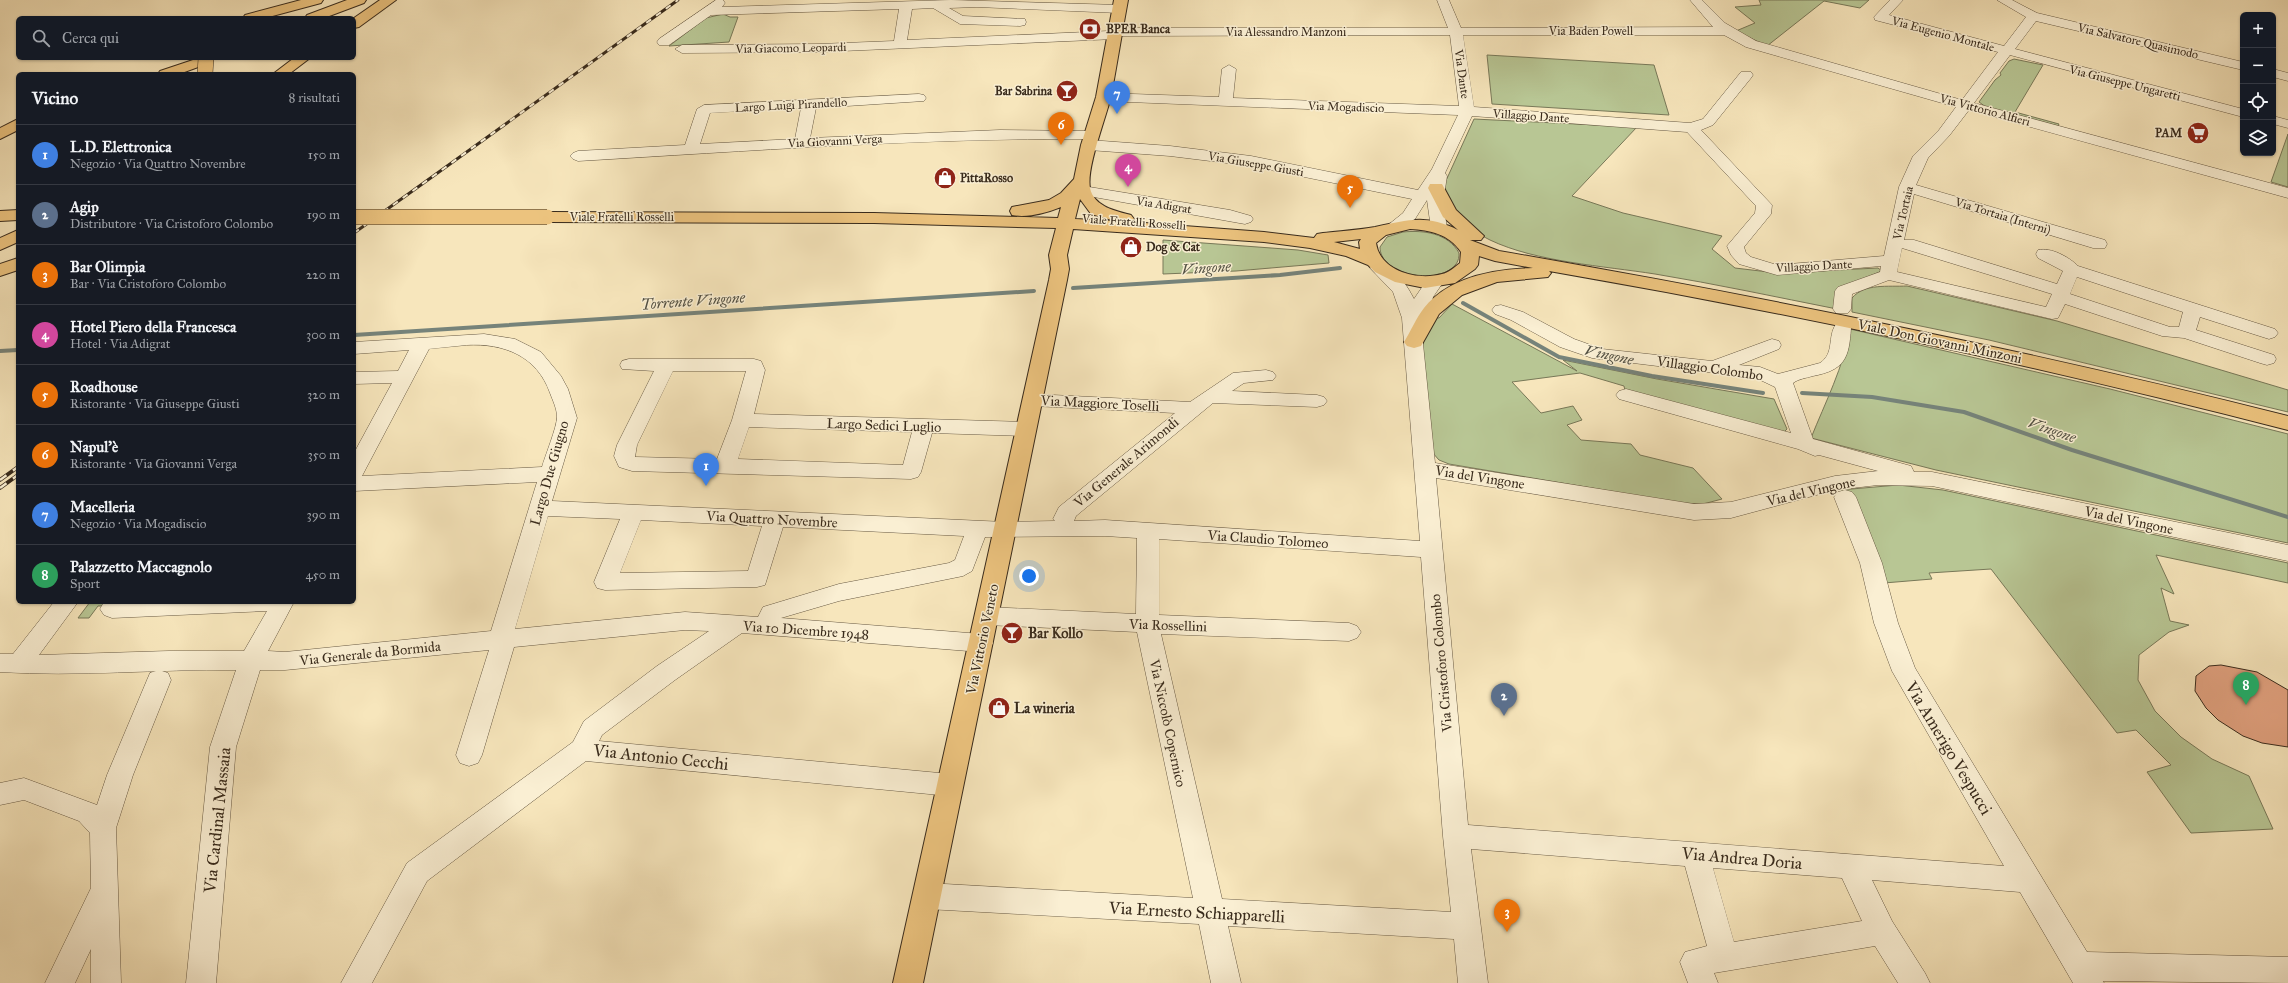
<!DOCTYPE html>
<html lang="it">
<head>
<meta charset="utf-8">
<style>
  body { margin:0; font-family:"IM FELL Great Primer",serif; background:#242831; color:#f1f3f6 }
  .controls { position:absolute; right:12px; top:12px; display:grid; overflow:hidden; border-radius:6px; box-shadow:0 1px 3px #0004 }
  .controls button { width:36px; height:36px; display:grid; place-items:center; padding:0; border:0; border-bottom:1px solid #363941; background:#171b24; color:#f1f3f6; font:20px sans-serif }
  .you { position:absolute; left:1029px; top:576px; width:14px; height:14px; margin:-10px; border:3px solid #fff; border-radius:50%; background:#1a73e8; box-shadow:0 0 0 6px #1a73e833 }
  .badge { display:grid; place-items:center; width:26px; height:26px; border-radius:50%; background:#8c9099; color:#fff; font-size:13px; font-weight:700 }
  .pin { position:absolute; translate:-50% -33px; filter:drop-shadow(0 1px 2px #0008) }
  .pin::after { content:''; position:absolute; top:21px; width:14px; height:12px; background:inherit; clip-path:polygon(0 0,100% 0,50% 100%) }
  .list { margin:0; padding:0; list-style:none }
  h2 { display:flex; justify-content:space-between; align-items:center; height:52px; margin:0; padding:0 16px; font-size:17px }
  h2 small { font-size:13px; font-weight:400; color:#9ea1a6 }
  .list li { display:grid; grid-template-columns:26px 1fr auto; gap:12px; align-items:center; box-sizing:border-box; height:60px; padding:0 16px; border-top:1px solid #363941 }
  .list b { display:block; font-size:15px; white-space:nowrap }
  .list p { margin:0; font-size:13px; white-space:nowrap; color:#9ea1a6 }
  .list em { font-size:13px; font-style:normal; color:#9ea1a6 }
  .icon { flex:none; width:22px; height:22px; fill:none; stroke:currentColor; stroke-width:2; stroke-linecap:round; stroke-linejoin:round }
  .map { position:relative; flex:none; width:2288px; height:983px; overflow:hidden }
  .search { position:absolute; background:#171b24; box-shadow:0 1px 3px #0004; left:16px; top:16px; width:340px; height:44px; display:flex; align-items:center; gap:10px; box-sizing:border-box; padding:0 14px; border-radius:6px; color:#9ea1a6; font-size:15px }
  .panel { position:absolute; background:#171b24; box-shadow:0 1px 3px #0004; left:16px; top:72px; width:340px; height:532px; border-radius:6px }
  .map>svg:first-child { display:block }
</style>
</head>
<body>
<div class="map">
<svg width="2288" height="983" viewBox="0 0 2288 983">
  <rect width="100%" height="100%" fill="#f7e6bc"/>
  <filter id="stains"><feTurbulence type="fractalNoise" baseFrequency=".005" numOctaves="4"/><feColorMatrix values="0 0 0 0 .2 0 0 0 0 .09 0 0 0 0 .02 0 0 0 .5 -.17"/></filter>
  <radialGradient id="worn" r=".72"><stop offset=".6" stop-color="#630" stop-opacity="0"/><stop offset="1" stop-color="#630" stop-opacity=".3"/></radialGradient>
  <g fill="#b8c694" stroke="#787858">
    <polygon points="1759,0 1869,0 1860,8 1824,1 1767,46 1736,31 1755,23 1735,7 1761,5"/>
    <polygon points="723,14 730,17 738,17 729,42 669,46 706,18"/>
    <polygon points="1487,55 1654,65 1669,115 1492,104"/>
    <polygon points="2014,59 2043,65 2015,112 2059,124 2058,126 1986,107 1979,102 1995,80 2001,75 2000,73 2009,61"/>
    <path d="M1474,119L1637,127L1572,196L1623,213L1722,236L1712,249L1735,268L1777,273L1878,268L1882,271L1838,289L1837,309C1776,297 1716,284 1655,274C1604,266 1536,262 1490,240C1468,229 1446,211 1444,185Z"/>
    <polygon points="2288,134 2288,187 2271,182"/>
    <path d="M1403,232C1424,230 1448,233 1459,253C1461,287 1380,281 1380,247L1387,237Z"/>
    <polygon points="1163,240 1298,250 1328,255 1329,263 1236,271 1163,274"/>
    <path d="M1907,286L2057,321L2288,390V412L1989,340L1852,312V298C1865,283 1888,287 1907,286Z"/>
    <polygon points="1452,304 1577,371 1563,360 1657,379 1774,399 1787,429 1784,432 1626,395 1624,386 1580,373 1512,382 1541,413 1573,406 1582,420 1567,425 1581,440 1631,444 1640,455 1693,468 1722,499 1703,504 1681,503 1449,464 1439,460 1432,452 1422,343 1432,317 1439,318"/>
    <path d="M1850,329L2110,389L2288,434V543L1936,470L1811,438C1825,403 1844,366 1850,329Z"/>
    <polygon points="1898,485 1943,490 2288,563 2288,583 2156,555 2174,594 2161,588 2170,621 2189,625 2169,632 2139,655 2138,680 2155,711 2181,737 2212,759 2249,776 2273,829 2191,833 2147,772 2171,765 2136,730 2117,733 1991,569 1929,573 1932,579 1884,583 1840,490"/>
    <polygon points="90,602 108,602 105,606 98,606 89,618 78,618"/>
  </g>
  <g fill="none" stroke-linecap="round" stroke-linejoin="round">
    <g stroke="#76837a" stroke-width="4">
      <polyline points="1073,288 1280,275 1340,268"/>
      <polyline points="1463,303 1559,357 1652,376 1763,393"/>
      <polyline points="354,335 1034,291"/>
      <polyline points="0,351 18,350"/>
      <polyline points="1802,393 1872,397 1964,412 2072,450 2288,517"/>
    </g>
  </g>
  <polygon fill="#e2a280" stroke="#392b1c" points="2221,665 2257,672 2288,690 2288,747 2262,743 2243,736 2218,720 2206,708 2195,691 2196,676 2209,666"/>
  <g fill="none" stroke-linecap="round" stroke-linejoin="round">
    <g stroke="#685a44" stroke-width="1">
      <g id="minor">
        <path d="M716,0H723L725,3L722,7L951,0L1120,5L1126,9L1120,13L977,7L949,8L963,16L1025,19L1026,22L1025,25L1020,26L960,24L933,8L912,9L907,40L1109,31L1115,28H1448L1437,0H1449L1461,28L1713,27L1690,0H1702L1725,23L1756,41L1962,100L1998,52L1875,20L1874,17L1890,0H1903L1889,15L2004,46L2026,17L1997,0H2012L2037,13L2243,62V70L2036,21L2015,49L2243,109V117L2010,55L1974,103L2288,188V198L1969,110L1949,136L1928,158L1916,185L2105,240L2107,244L2105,248H2093L1914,194L1904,240H1914L2057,284L2063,271L2038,258L2036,254L2038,250C2051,247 2069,257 2078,266L2275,329L2278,333L2275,337L2269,339L2200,317L2196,330L2274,355L2276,359L2274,363L2267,365L2260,363L2184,338L2162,336L2065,304L2058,318L2052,319L1889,280L1852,294L1851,309L1848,313H1836L1833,309L1835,291L1838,287L1880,272L1881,266L1777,275L1739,264L1731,255L1727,246L1755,213L1756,206L1687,132L1472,116L1445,173L1447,176L1443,202L1447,228L1445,231H1433L1431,228L1427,200L1415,219L1396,230L1390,228L1388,225L1403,213L1412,199L1251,166L1170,156L1089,150L1081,145L1089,140L1170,146L1251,156L1418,190L1432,169L1458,115L1103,101L1096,97L1103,93L1219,97L1222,69L1229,65L1236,69L1233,98L1459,106L1450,35L1121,36L1115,39L819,52L682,53L675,49L682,45L819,44L894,41L899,9L711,15L669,45H659L657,42L659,39ZM1463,35H1724L1746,47L1956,107L1939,130L1913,156L1899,187L1884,256L1777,265L1751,257L1746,253L1744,247L1771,214L1772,205L1701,130L1713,125L1751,78L1753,75L1751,72H1741L1703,119L1690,123L1474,107ZM1902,248L2052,294L2046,307L1897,272ZM2077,277L2183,312L2179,327H2170L2070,294Z"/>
        <polygon points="2273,69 2288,73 2288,81 2273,77"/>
        <path d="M919,94L924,95L926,98L924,101L816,108L810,138L1000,130L1092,131L1099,135L1092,139C920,138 749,151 578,161L573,159L570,156L573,153L578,151L685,145L697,109L704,105ZM801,108L795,139L700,144L710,113Z"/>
        <polygon points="2273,116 2288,120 2288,128 2273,124"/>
        <polygon points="1083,186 1230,210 1251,216 1253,219 1251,222 1245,224 1077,194 1075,191 1077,188"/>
        <path d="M1379,263C1395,267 1407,285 1414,299L1429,277H1441L1444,281L1433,297L1426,330L1422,334L1435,463L1694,504L1731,502L1835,476L1878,471L1819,455L1815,456L1798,449L1619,399L1616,395L1619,391L1626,389L1791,433L1775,387L1756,378L1592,358L1560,347L1511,320L1495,314L1492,310L1495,306L1501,305L1523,312L1574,339L1602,349L1712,361L1772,339L1779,341L1781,345L1779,349L1739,365L1760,367L1778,374L1820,363C1835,353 1827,337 1836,324H1848L1851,328C1849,358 1845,370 1813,376C1806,378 1798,379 1793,383L1813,439L1911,466L1914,472H1932L2288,545V561L1932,486L1878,485L1835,490L1731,518L1694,520L1436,478L1468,825L2004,866L1892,671L1874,623L1860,563L1834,497L1838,492L1845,490L1852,492L1856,497L1882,563L1898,623L1915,668L2087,952L2288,957V983L2103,981L2104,983H2073L2020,892L1872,880L1892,921L1925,973L1930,983H1898L1875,946L1714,973L1718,983H1688L1680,962L1685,952L1707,946L1685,866L1471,849L1488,983H1458L1454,939L1228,926L1241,983H1211L1199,924L927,909L917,905L913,896L917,887L927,883L1193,898L1137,632L987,625L979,622L975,616L979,610L987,607L1136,614L1137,538L1105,536L985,537L972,571L963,576L839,601L781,618L981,634L989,636L993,643L989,650L981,652L742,633L675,680L602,735L599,741L950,774L959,777L963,785L959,793L950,796L586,761L427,881L372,983H341L407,863L573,742L584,721L657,666L709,631L685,630L514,647L482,755L478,763L469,766L460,763L456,755L489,650L285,670H260L236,747L216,983H186L210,747L236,670C157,669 78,677 0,672V654H13L54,602H78L39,655L169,651H244L267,611L112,618L104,615L100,609L104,602H294L268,651L285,652L491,631L537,482L354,491V453L392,383L354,384V372L398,371L409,350L354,354V342L484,334L515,339L541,352L561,376L568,389L577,418L552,501L1005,522L1055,521L1053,519L1059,507L1175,413L1033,406L1026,404L1023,400L1026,396L1033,394L1190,402L1233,373L1266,370L1273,372L1276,376L1273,380L1244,383L1232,391L1317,395L1324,397L1327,401L1324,405L1317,407L1213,403L1076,516L1074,521L1105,520L1420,541L1402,318L1393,292L1370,268L1373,264ZM467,345C504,343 537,356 550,393C553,401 557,409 557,417C557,427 545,456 542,467L362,476L429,349ZM548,516L620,519L594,582L597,588L605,590L757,587L765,585L783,527L964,536L955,560L949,563L839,584L763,607L758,617L685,612L515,629ZM641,520L762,526L748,571L620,573ZM1159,539L1421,557L1443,836L1451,912L1222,899L1161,634L1349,641L1357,638L1361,632L1357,626L1349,623L1159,615ZM1713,868L1842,878L1862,921L1734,942Z"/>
        <path d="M629,359H754L761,361L765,370L754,414L1026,422L1033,424L1036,429L1033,434L1026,436L932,433L921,472L918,477L911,479L632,471L619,467L614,456L617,445L654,371L622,369L620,365L622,361ZM673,371H746L732,420L717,459L635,457L637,445ZM749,427L912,432L903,465L738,459Z"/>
        <polygon points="159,670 168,673 171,680 133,775 116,828 121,983 91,983 91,949 75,983 45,983 91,888 90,833 79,821 24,800 0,805 0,783 24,778 97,805 107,775 147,680 150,673"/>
      </g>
    </g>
    <g stroke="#392b1c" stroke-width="2">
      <g id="major">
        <polygon points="301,0 323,0 321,3 265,18 243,18 245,15"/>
        <polygon points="347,0 366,0 364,3 324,18 305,18 307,15"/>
        <polygon points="380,0 396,0 359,27 354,28 354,18"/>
        <path d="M1114,0H1128C1122,32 1117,64 1111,96C1106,118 1086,168 1090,188C1094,207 1116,211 1131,215L1134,219L1131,222L1264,232L1314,238L1317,234L1323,233C1340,231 1358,230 1375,227C1408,220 1426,214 1458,230L1443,217L1428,188L1430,184H1442L1456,210L1484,236L1481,240H1470L1499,251C1764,297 2027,350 2288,416V430C2044,367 1798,314 1549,271L1551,273L1548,277L1497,282L1462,295L1439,314L1421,346L1414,348L1407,346L1404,342C1411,331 1416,318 1424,308C1450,276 1495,269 1533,268L1495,261L1479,256L1478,265L1475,269L1455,283L1425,288L1395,282L1375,272L1368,265L1346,256L1310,248L1264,242L1073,229L1067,255L1069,269L1067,280L923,983H893L1049,280L1051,269L1049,255L1056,228L874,223L547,222L541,221L538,217L541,213L547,212L874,213L1058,218L1061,207C1046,213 1027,218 1012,215L1010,211L1012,207L1049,200L1061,193L1074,179L1081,145L1096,97ZM1080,199L1091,214L1115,221L1075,219ZM1410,229C1430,230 1449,234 1461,252L1460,263C1455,267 1448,273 1442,274C1417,281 1380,271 1376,243L1386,235ZM1361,239L1359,242L1360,249L1334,242Z"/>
        <polygon points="294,58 310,58 289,74 273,74"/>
        <polygon points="196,59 201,60 203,63 201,66 179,74 158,74 160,71"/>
        <polygon points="18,119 18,130 0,139 0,128"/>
        <polygon points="18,210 18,220 0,221 0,211"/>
        <polygon points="18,230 18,242 0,250 0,238"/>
        <polygon points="18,258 18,270 0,276 0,264"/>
      </g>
    </g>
    <use href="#minor" fill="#faefd3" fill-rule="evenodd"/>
    <use href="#major" fill="#ecc37e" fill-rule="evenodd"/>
    <g stroke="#392b1c" stroke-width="3">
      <polyline id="rail-far1" points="354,233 678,0"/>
    </g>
    <g stroke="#392b1c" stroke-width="4">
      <g id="rail">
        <polyline points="0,480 18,467"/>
        <polyline points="0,488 18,475"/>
      </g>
    </g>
    <use href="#rail-far1" stroke="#faefd3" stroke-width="2" stroke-dasharray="6" stroke-linecap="butt"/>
    <use href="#rail" stroke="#faefd3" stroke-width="2.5" stroke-dasharray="8" stroke-linecap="butt"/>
    <g stroke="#392b1c" stroke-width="16" stroke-linecap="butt">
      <g id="major-bridge">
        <polyline points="205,74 206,58"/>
        <polyline points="354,217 547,217"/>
      </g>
    </g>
    <use href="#major-bridge" stroke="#ecc37e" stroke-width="15"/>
  </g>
  <defs>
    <g id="bank-disc" transform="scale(1.15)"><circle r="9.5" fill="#8f2418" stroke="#faefd3"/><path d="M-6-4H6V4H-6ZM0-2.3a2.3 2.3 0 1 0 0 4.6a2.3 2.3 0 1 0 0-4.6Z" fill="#fff"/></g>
    <g id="bar-disc" transform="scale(1.15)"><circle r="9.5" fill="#8f2418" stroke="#faefd3"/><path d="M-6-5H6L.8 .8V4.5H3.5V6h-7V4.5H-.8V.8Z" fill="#fff"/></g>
    <g id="supermarket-disc" transform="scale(1.15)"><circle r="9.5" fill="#8f2418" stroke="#faefd3"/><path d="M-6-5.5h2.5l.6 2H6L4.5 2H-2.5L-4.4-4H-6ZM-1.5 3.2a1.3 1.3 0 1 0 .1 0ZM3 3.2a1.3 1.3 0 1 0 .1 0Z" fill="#fff"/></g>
    <g id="shop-disc" transform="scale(1.15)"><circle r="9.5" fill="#8f2418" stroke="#faefd3"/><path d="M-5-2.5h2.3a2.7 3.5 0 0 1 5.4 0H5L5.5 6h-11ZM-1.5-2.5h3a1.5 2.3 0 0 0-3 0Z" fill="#fff"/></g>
  </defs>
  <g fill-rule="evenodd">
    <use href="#bank-disc" x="1090" y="29"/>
    <use href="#bar-disc" x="1067" y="91"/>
    <use href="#supermarket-disc" x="2198" y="133"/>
    <use href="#shop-disc" x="945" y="178"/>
    <use href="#shop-disc" x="1131" y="247"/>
    <use href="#bar-disc" x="1012" y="633"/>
    <use href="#shop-disc" x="999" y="708"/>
  </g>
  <g text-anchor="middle" stroke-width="3" stroke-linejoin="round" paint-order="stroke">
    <g font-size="12" font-weight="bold" fill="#392b1c" stroke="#faefd3" text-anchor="start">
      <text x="1106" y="33">BPER Banca</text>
      <text x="1052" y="95" text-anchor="end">Bar Sabrina</text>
      <text x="2182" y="137" text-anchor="end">PAM</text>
      <text x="960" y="182">PittaRosso</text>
      <text x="1146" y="251">Dog &amp; Cat</text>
    </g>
    <g font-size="12" fill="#392b1c" stroke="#faefd3">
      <text x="1591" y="35">Via Baden Powell</text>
      <text x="1286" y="36">Via Alessandro Manzoni</text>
      <text transform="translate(1943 34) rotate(15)" y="4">Via Eugenio Montale</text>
      <text transform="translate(2138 41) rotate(13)" y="4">Via Salvatore Quasimodo</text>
      <text transform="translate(791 48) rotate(-1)" y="4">Via Giacomo Leopardi</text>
      <text transform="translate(1462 74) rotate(82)" y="4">Via Dante</text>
      <text transform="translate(2125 83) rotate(14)" y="4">Via Giuseppe Ungaretti</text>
      <text transform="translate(791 105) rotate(-3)" y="4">Largo Luigi Pirandello</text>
      <text transform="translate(1346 107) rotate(2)" y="4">Via Mogadiscio</text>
      <text transform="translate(1985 110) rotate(15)" y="4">Via Vittorio Alfieri</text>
      <text transform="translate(1531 116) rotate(4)" y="4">Villaggio Dante</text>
      <text transform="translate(835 141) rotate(-3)" y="4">Via Giovanni Verga</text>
      <text transform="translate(1256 164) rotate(10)" y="4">Via Giuseppe Giusti</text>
      <text transform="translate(1164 205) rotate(9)" y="4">Via Adigrat</text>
      <text transform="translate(1903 213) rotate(-77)" y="4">Via Tortaia</text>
      <text transform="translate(2003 216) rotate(17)" y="4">Via Tortaia (Interni)</text>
      <text x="622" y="221">Viale Fratelli Rosselli</text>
      <text transform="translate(1134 222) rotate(4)" y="4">Viale Fratelli Rosselli</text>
      <text transform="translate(1814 266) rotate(-3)" y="4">Villaggio Dante</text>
    </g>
    <g font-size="14" fill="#392b1c" stroke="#faefd3">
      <text transform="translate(1940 341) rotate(12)" y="5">Viale Don Giovanni Minzoni</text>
      <text transform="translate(1710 368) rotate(8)" y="5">Villaggio Colombo</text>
      <text transform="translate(1100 403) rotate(3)" y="5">Via Maggiore Toselli</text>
      <text transform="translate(884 425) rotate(2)" y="5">Largo Sedici Luglio</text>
      <text transform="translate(1126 462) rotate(-40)" y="5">Via Generale Arimondi</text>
      <text transform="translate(549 473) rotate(-74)" y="5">Largo Due Giugno</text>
      <text transform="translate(1480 477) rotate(9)" y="5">Via del Vingone</text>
      <text transform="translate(1811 491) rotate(-13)" y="5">Via del Vingone</text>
      <text transform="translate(772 519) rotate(3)" y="5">Via Quattro Novembre</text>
      <text transform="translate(2129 520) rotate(12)" y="5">Via del Vingone</text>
      <text transform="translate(1268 539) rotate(4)" y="5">Via Claudio Tolomeo</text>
      <text transform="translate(1168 625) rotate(2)" y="5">Via Rossellini</text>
      <text transform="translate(806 630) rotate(4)" y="5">Via 10 Dicembre 1948</text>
      <text transform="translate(982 639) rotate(-78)" y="5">Via Vittorio Veneto</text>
      <text transform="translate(370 653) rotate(-6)" y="5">Via Generale da Bormida</text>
      <text transform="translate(1441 663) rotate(-95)" y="5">Via Cristoforo Colombo</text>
      <text transform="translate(1168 723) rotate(78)" y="5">Via Niccolò Copernico</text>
    </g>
    <g font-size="14" font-weight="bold" fill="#392b1c" stroke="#faefd3" text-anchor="start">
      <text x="1028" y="638">Bar Kollo</text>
      <text x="1014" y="713">La wineria</text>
    </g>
    <g font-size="15" font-style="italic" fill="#525043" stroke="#faefd3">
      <text transform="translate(1206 268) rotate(-4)" y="5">Vingone</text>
      <text transform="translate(693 301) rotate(-4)" y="5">Torrente Vingone</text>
      <text transform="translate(1609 355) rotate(12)" y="5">Vingone</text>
      <text transform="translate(2052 430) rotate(19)" y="5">Vingone</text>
    </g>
    <g font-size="17" fill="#392b1c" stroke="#faefd3">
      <text transform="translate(1949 748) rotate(59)" y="6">Via Amerigo Vespucci</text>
      <text transform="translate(661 757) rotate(6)" y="6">Via Antonio Cecchi</text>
      <text transform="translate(217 820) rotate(-84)" y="6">Via Cardinal Massaia</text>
      <text transform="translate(1742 858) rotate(5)" y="6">Via Andrea Doria</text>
      <text transform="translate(1197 912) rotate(3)" y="6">Via Ernesto Schiapparelli</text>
    </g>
  </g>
  <rect width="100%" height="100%" filter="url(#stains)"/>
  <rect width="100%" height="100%" fill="url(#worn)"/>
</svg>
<div class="controls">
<button>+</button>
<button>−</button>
<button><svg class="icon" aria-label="locate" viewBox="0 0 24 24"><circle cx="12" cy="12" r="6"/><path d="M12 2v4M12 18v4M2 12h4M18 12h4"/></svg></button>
<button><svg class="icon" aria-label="layers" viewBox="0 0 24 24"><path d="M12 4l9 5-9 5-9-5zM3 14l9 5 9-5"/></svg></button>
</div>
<div class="you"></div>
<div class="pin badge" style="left:706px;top:486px;background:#3f7fe0">1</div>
<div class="pin badge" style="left:1504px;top:716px;background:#5c6f8a">2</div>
<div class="pin badge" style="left:1507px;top:932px;background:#e8710a">3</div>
<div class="pin badge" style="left:1128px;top:187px;background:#d1479c">4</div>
<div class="pin badge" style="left:1350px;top:208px;background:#e8710a">5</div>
<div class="pin badge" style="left:1061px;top:145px;background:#e8710a">6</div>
<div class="pin badge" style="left:1117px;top:114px;background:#3f7fe0">7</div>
<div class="pin badge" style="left:2246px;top:705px;background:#2e9e5b">8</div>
<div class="search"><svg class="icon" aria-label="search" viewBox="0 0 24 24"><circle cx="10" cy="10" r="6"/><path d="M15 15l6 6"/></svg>Cerca qui</div>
<section class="panel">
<h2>Vicino<small>8 risultati</small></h2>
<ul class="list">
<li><span class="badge" style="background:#3f7fe0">1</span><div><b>L.D. Elettronica</b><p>Negozio · Via Quattro Novembre</p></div><em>150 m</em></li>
<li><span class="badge" style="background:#5c6f8a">2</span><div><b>Agip</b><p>Distributore · Via Cristoforo Colombo</p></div><em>190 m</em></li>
<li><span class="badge" style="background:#e8710a">3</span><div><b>Bar Olimpia</b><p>Bar · Via Cristoforo Colombo</p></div><em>220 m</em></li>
<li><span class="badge" style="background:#d1479c">4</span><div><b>Hotel Piero della Francesca</b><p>Hotel · Via Adigrat</p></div><em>300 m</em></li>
<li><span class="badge" style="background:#e8710a">5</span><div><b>Roadhouse</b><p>Ristorante · Via Giuseppe Giusti</p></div><em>320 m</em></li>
<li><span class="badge" style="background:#e8710a">6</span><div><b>Napul'è</b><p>Ristorante · Via Giovanni Verga</p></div><em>350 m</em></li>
<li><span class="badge" style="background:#3f7fe0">7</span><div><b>Macelleria</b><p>Negozio · Via Mogadiscio</p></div><em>390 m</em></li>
<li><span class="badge" style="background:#2e9e5b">8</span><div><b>Palazzetto Maccagnolo</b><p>Sport</p></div><em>450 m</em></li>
</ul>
</section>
</div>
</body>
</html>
